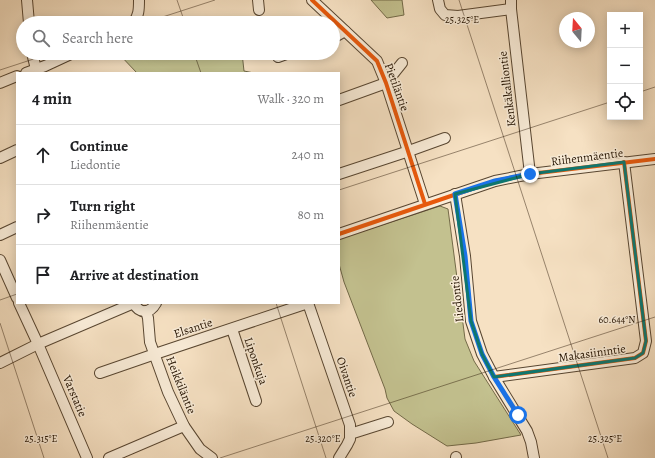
<!DOCTYPE html>
<html lang="en">
<head>
<meta charset="utf-8">
<style>
  body { margin:0; font-family:Alegreya,serif; background:#f6f6f6; color:#202124 }
  .controls { position:absolute; right:12px; top:12px; display:grid; overflow:hidden; border-radius:0px; box-shadow:0 2px 10px #0003 }
  .controls button { width:36px; height:36px; display:grid; place-items:center; padding:0; border:0; border-bottom:1px solid #e0e0e0; background:#fff; color:#202124; font:20px sans-serif }
  .compass { position:absolute; left:559px; top:12px; width:36px; height:36px; border-radius:50%; background:#fff; box-shadow:0 2px 10px #0003; rotate:342deg }
  .stop { position:absolute; width:12px; height:12px; margin:-9px; border:3px solid #1a73e8; border-radius:50%; background:#fff }
  .stop.end { background:#1a73e8; border-color:#fff; box-shadow:0 1px 4px #0008 }
  .list { margin:0; padding:0; list-style:none }
  h2 { display:flex; justify-content:space-between; align-items:center; height:52px; margin:0; padding:0 16px; font-size:17px }
  h2 small { font-size:13px; font-weight:400; color:#757577 }
  .list li { display:grid; grid-template-columns:26px 1fr auto; gap:12px; align-items:center; box-sizing:border-box; height:60px; padding:0 16px; border-top:1px solid #e0e0e0 }
  .list b { display:block; font-size:15px; white-space:nowrap }
  .list p { margin:0; font-size:13px; white-space:nowrap; color:#757577 }
  .list em { font-size:13px; font-style:normal; color:#757577 }
  .icon { flex:none; width:22px; height:22px; fill:none; stroke:currentColor; stroke-width:2; stroke-linecap:round; stroke-linejoin:round }
  .map { position:relative; flex:none; width:655px; height:458px; overflow:hidden }
  .search { position:absolute; background:#fff; box-shadow:0 2px 10px #0003; left:16px; top:16px; width:324px; height:44px; display:flex; align-items:center; gap:10px; box-sizing:border-box; padding:0 14px; border-radius:22px; color:#757577; font-size:15px }
  .panel { position:absolute; background:#fff; box-shadow:0 2px 10px #0003; left:16px; top:72px; width:324px; height:232px; border-radius:0px }
  .map>svg:first-child { display:block }
</style>
</head>
<body>
<div class="map">
<svg width="655" height="458" viewBox="0 0 655 458">
  <rect width="100%" height="100%" fill="#f6e1c3"/>
  <filter id="stains"><feTurbulence type="fractalNoise" baseFrequency=".005" numOctaves="4"/><feColorMatrix values="0 0 0 0 .2 0 0 0 0 .09 0 0 0 0 .02 0 0 0 .5 -.17"/></filter>
  <radialGradient id="worn" r=".72"><stop offset=".6" stop-color="#630" stop-opacity="0"/><stop offset="1" stop-color="#630" stop-opacity=".3"/></radialGradient>
  <g fill="#c3c18f" stroke="#736a48">
    <polygon points="371,0 402,0 404,15 387,18"/>
    <polygon points="118,53 242,53 244,71 254,73 137,73"/>
    <polygon points="440,206 448,209 465,339 474,361 521,435 476,443 447,446 412,424 394,411 387,398 385,389 344,282 339,264 339,239"/>
  </g>
  <g fill="none" stroke-linecap="round" stroke-linejoin="round">
    <g stroke="#584631" stroke-width="12">
      <g id="minor">
        <polyline points="27,0 29,23"/>
        <polyline points="258,0 259,10"/>
        <polyline points="312,0 377,61 386,83 425,204"/>
        <polyline points="438,0 440,9 445,15 458,16 511,9"/>
        <polyline points="511,0 511,9 530,174"/>
        <path d="M133,23C139,16 139,9 139,0"/>
        <polyline points="333,38 345,31"/>
        <polyline points="32,53 37,73"/>
        <polyline points="278,57 289,53"/>
        <polyline points="26,73 45,66 73,53"/>
        <polyline points="0,83 17,76"/>
        <polyline points="339,100 386,83 402,63"/>
        <polyline points="0,158 17,150"/>
        <polyline points="339,174 409,151 445,138"/>
        <polyline points="455,194 465,256 471,321 482,354 494,377 527,431 531,442 534,458"/>
        <polyline points="339,234 495,181 530,174 655,159"/>
        <polyline points="0,235 17,227"/>
        <polyline points="0,260 17,298"/>
        <polyline points="19,303 38,344 87,458"/>
        <path d="M134,303C139,314 150,314 156,303"/>
        <polyline points="308,303 350,425 350,439 347,445 339,458"/>
        <polyline points="146,311 148,318 150,342 168,392 184,426 200,449 212,458"/>
        <polyline points="232,329 256,401"/>
        <polyline points="0,363 38,344 134,303"/>
        <polyline points="100,373 155,354 308,303"/>
        <polyline points="494,377 635,358 643,353 646,341 624,162"/>
        <polyline points="350,434 388,422"/>
        <polyline points="109,458 184,426"/>
        <polyline points="456,458 456,457"/>
      </g>
    </g>
    <use href="#minor" stroke="#f9ecd8" stroke-width="10"/>
    <g stroke="#f9ecd8" stroke-width="6">
      <g id="cycleway">
        <polyline points="312,0 377,61 386,83 425,204"/>
        <polyline points="339,234 495,181 530,174 655,159"/>
        <polyline points="494,377 635,358 643,353 646,341 624,162"/>
      </g>
    </g>
    <use href="#cycleway" stroke="#e8590c" stroke-width="4"/>
  </g>
  <g fill="none" stroke-linecap="round" stroke-linejoin="round">
    <polyline stroke="#1a73e8" stroke-width="5" points="518,415 494,377 482,354 471,321 465,256 455,194 495,181 530,174"/>
  </g>
  <path fill="none" stroke="#0f766e" stroke-width="3" stroke-linejoin="round" d="M624,162L646,341L643,353L635,358L494,377L482,354L471,321L455,194L530,174Z"/>
  <path fill="none" stroke="#231200" stroke-width="1" stroke-opacity="0.45" d="M177,0L185,23M459,0L608,458M144,23L215,0M194,53L201,73M0,70L52,53M640,92L655,87M339,190L610,102M0,300L17,294M276,303L326,458M0,323L44,458M220,458L655,317"/>
  <g text-anchor="middle" stroke-width="3" stroke-linejoin="round" paint-order="stroke">
    <g font-size="12" fill="#231200" stroke="#f9ecd8">
      <text transform="translate(397 87) rotate(70)" y="4">Pietiläntie</text>
      <text transform="translate(507 89) rotate(-97)" y="4">Kenkäkalliontie</text>
      <text transform="translate(587 157) rotate(-7)" y="4">Riihenmäentie</text>
      <text transform="translate(457 299) rotate(-96)" y="4">Liedontie</text>
      <text transform="translate(193 328) rotate(-18)" y="4">Elsantie</text>
      <text transform="translate(592 353) rotate(-8)" y="4">Makasiinintie</text>
      <text transform="translate(256 361) rotate(71)" y="4">Liponkuja</text>
      <text transform="translate(347 377) rotate(71)" y="4">Oivantie</text>
      <text transform="translate(181 385) rotate(68)" y="4">Heikkiläntie</text>
      <text transform="translate(75 396) rotate(67)" y="4">Varstatie</text>
    </g>
  </g>
  <g font-size="10" text-anchor="middle" fill="#231200" stroke="#f9ecd8" stroke-width="3" stroke-linejoin="round" paint-order="stroke">
    <text x="462" y="23">25.325°E</text>
    <text x="617" y="323">60.644°N</text>
    <text x="41" y="442">25.315°E</text>
    <text x="323" y="442">25.320°E</text>
    <text x="605" y="442">25.325°E</text>
  </g>
  <rect width="100%" height="100%" filter="url(#stains)"/>
  <rect width="100%" height="100%" fill="url(#worn)"/>
</svg>
<div class="controls">
<button>+</button>
<button>−</button>
<button><svg class="icon" aria-label="locate" viewBox="0 0 24 24"><circle cx="12" cy="12" r="6"/><path d="M12 2v4M12 18v4M2 12h4M18 12h4"/></svg></button>
</div>
<svg class="compass" viewBox="-18 -18 36 36"><path d="M0-13l5 13h-10z" fill="#e53935"/><path d="M0 13l5-13h-10z" fill="#757577"/></svg>
<div class="stop" style="left:518px;top:415px"></div>
<div class="stop end" style="left:530px;top:174px"></div>
<div class="search"><svg class="icon" aria-label="search" viewBox="0 0 24 24"><circle cx="10" cy="10" r="6"/><path d="M15 15l6 6"/></svg>Search here</div>
<section class="panel">
<h2>4 min<small>Walk · 320 m</small></h2>
<ul class="list">
<li><svg class="icon" aria-label="ahead" viewBox="0 0 24 24"><path d="M12 20V5M6 11l6-6 6 6"/></svg><div><b>Continue</b><p>Liedontie</p></div><em>240 m</em></li>
<li><svg class="icon" aria-label="right" viewBox="0 0 24 24"><path d="M7 20v-9h11M14 6l5 5-5 5"/></svg><div><b>Turn right</b><p>Riihenmäentie</p></div><em>80 m</em></li>
<li><svg class="icon" aria-label="arrive" viewBox="0 0 24 24"><path d="M6 21V4h12l-3 4 3 4H6"/></svg><div><b>Arrive at destination</b></div></li>
</ul>
</section>
</div>
</body>
</html>
